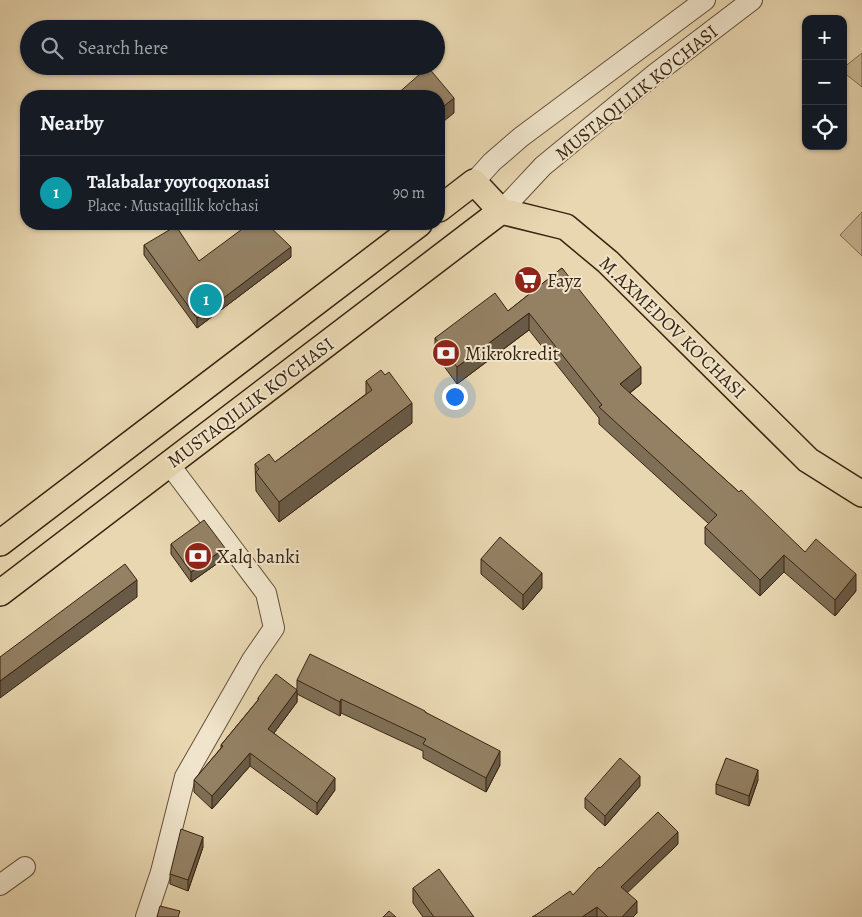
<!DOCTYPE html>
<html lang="en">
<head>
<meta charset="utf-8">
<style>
  body { margin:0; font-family:Alegreya,serif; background:#242831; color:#f1f3f6 }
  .controls { position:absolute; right:15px; top:15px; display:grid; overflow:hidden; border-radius:10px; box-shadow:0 1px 4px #0004 }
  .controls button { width:45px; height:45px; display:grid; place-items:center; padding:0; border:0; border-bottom:1px solid #363941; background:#171b24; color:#f1f3f6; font:25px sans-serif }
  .you { position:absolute; left:454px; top:396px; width:18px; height:18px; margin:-12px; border:4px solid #fff; border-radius:50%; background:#1a73e8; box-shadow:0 0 0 8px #1a73e833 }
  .badge { display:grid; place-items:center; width:32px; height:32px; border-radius:50%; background:#2563eb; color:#fff; font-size:16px; font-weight:700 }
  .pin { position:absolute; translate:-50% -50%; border:2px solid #fff; box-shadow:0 1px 5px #0006 }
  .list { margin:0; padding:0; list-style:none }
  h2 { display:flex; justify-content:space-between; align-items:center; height:65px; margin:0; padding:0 20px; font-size:21px }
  h2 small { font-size:16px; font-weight:400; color:#9ea1a6 }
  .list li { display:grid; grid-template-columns:32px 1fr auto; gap:15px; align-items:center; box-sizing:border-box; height:75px; padding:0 20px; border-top:1px solid #363941 }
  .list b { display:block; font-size:19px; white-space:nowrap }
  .list p { margin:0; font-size:16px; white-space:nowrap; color:#9ea1a6 }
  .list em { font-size:16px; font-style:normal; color:#9ea1a6 }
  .icon { flex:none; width:28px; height:28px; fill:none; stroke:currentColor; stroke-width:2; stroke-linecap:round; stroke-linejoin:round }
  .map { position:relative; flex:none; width:862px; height:917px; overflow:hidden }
  .search { position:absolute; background:#171b24; box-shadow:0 1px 4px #0004; left:20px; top:20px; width:425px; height:55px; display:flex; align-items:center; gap:12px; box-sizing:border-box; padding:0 18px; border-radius:28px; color:#9ea1a6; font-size:19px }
  .panel { position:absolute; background:#171b24; box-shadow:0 1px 4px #0004; left:20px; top:90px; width:425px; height:140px; border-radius:20px }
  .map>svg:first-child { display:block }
</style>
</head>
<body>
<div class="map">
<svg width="862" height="917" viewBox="0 0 862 917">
  <rect width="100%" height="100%" fill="#e8d7b1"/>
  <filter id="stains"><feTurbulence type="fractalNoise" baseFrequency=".004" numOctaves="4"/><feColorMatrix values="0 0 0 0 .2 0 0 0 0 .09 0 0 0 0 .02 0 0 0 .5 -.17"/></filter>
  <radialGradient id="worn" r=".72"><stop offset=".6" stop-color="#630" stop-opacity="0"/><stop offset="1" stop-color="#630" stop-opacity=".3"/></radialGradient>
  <g fill="#cab896" stroke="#826e54">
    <polygon points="862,53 862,87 843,72 843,68"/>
    <polygon points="862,212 862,256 840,235"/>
  </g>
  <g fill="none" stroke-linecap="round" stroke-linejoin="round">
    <g stroke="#655039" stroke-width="22">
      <g id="minor">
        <polyline points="474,182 492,162 521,137 705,0"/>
        <polyline points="501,211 543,166 655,74 752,0"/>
        <polyline points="0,885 25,867"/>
        <polyline points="146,917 161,872 185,777 252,660 274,628 266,593 169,464"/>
      </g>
    </g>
    <g stroke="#392311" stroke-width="28">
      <g id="major">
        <polyline points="439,209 474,182 501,211 566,227 608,262 808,460 862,494"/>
        <polyline points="0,543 419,224"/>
        <polyline points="0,593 501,211"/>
      </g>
    </g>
    <use href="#minor" stroke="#f0e5cc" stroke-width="20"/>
    <use href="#major" stroke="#e8d7b1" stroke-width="25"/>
  </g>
  <g fill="#7f6f56" stroke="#392311">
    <polygon points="144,245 199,261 291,257 197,328 144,255"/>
    <polygon points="562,268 641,384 630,393 805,552 856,591 835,616 784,572 760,596 705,544 705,527 709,524 599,424 599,418 529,330 457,384 435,354 435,338 508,311"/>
    <polygon points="366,381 412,423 279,522 256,491 255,464 275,462 366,394"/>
    <polygon points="171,544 225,558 191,582 171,554"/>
    <polygon points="481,559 542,588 523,610 481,574"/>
    <polygon points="297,680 425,712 500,765 486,792 423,758 423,751 341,713 340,716 297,694 297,702 274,733 335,790 317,815 250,766 212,809 194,792 194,780 221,748 221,745 258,700 258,698 297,689"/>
    <polygon points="758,780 749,806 716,794 716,784"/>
    <polygon points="640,786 605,826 585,808 585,798"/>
    <polygon points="678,844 627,892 637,913 633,917 532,917 573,895 600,868"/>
    <polygon points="203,847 188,891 170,884 170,874"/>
    <polygon points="413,888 474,917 423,917 413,903"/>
  </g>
  <g fill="#685a46" stroke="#392311">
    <polygon points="454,98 454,113 439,125 439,110"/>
    <polygon points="291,247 291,257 197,328 197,318"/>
    <polygon points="529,313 529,330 457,384 457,367"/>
    <polygon points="641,367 641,384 620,400 620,384"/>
    <polygon points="412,403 412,423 279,522 279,502"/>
    <polygon points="225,548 225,558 191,582 191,572"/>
    <polygon points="784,555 784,572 760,596 760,580"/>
    <polygon points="542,573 542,588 523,610 523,595"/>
    <polygon points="856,574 856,591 835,616 835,600"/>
    <polygon points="137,580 137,597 0,698 0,681"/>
    <polygon points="297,690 297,702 268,741 268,729"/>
    <polygon points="341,699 341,713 340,716 340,702"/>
    <polygon points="500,751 500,765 486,792 486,778"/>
    <polygon points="250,753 250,766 212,809 212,796"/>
    <polygon points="758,770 758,780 749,806 749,796"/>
    <polygon points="640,776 640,786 605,826 605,816"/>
    <polygon points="335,778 335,790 317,815 317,803"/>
    <polygon points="678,832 678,844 621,899 621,887"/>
    <polygon points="203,837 203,847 188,891 188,880"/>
    <polygon points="637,901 637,913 633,917 622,917"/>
    <polygon points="597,907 597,917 582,917"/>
  </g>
  <g fill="#948164" stroke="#392311">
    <polygon points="428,67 454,98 439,110 439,96 397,96 396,95"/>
    <polygon points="249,224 267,224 291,247 197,318 144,245 176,226 199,261"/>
    <polygon points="562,268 641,367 620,384 739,492 741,490 805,552 816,539 856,574 835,600 784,555 760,580 705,527 717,515 599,407 602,405 529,313 457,367 435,338 495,293 508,311"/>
    <polygon points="381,370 385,375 389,372 412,403 279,502 256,472 259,469 255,464 269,454 275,462 372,390 366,381"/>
    <polygon points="204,520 225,548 191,572 171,544"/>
    <polygon points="500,537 542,573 523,595 481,559"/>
    <polygon points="125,564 137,580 0,681 0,657"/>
    <polygon points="310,654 425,711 425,712 500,751 486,778 423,744 426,739 341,699 340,702 297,680"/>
    <polygon points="276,674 297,690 268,729 335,778 317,803 250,753 212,796 194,780 223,746 221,745 259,699 258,698"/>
    <polygon points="620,758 640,776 605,816 585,798"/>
    <polygon points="726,758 758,770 749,796 716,784"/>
    <polygon points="658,812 678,832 621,887 637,901 622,917 608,917 597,907 582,917 533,917 570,891 573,895 599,867 600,868"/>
    <polygon points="181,829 203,837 188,880 170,874"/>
    <polygon points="439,869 474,917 434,917 413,888"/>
    <polygon points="160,906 180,911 178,917 157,917"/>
    <polygon points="389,911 396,917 383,917"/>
  </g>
  <defs>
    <g id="supermarket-disc" transform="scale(1.4375)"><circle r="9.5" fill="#8f2418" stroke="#f0e5cc"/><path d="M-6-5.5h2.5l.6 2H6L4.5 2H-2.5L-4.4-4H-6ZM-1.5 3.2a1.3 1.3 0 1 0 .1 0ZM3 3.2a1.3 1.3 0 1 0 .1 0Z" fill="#fff"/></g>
    <g id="bank-disc" transform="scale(1.4375)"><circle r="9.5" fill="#8f2418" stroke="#f0e5cc"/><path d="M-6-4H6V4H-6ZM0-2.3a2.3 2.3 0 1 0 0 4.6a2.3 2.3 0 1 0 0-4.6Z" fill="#fff"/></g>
  </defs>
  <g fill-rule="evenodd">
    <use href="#supermarket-disc" x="528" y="280"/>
    <use href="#bank-disc" x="446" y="353"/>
    <use href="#bank-disc" x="198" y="556"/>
  </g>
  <g text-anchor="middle" stroke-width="4" stroke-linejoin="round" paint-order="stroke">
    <g font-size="19" fill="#392311" stroke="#f0e5cc">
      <text transform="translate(636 92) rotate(-39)" y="7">MUSTAQILLIK KO’CHASI</text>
      <text transform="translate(673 327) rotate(44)" y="7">M.AXMEDOV KO'CHASI</text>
      <text transform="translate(250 402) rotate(-37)" y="7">MUSTAQILLIK KO’CHASI</text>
    </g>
    <g font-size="19" fill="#392311" stroke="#f0e5cc" text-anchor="start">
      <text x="547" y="287">Fayz</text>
      <text x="465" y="360">Mikrokredit</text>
      <text x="217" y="563">Xalq banki</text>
    </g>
  </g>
  <rect width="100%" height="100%" filter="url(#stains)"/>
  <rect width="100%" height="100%" fill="url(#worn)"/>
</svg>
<div class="controls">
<button>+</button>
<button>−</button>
<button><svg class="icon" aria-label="locate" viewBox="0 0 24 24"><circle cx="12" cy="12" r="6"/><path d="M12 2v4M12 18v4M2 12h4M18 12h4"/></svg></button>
</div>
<div class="you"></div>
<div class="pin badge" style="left:206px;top:300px;background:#0f9aa8">1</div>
<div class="search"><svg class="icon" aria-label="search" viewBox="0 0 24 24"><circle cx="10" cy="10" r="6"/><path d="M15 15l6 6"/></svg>Search here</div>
<section class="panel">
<h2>Nearby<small></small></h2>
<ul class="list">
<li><span class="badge" style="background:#0f9aa8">1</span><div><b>Talabalar yoytoqxonasi</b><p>Place · Mustaqillik ko’chasi</p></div><em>90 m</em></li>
</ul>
</section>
</div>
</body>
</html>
